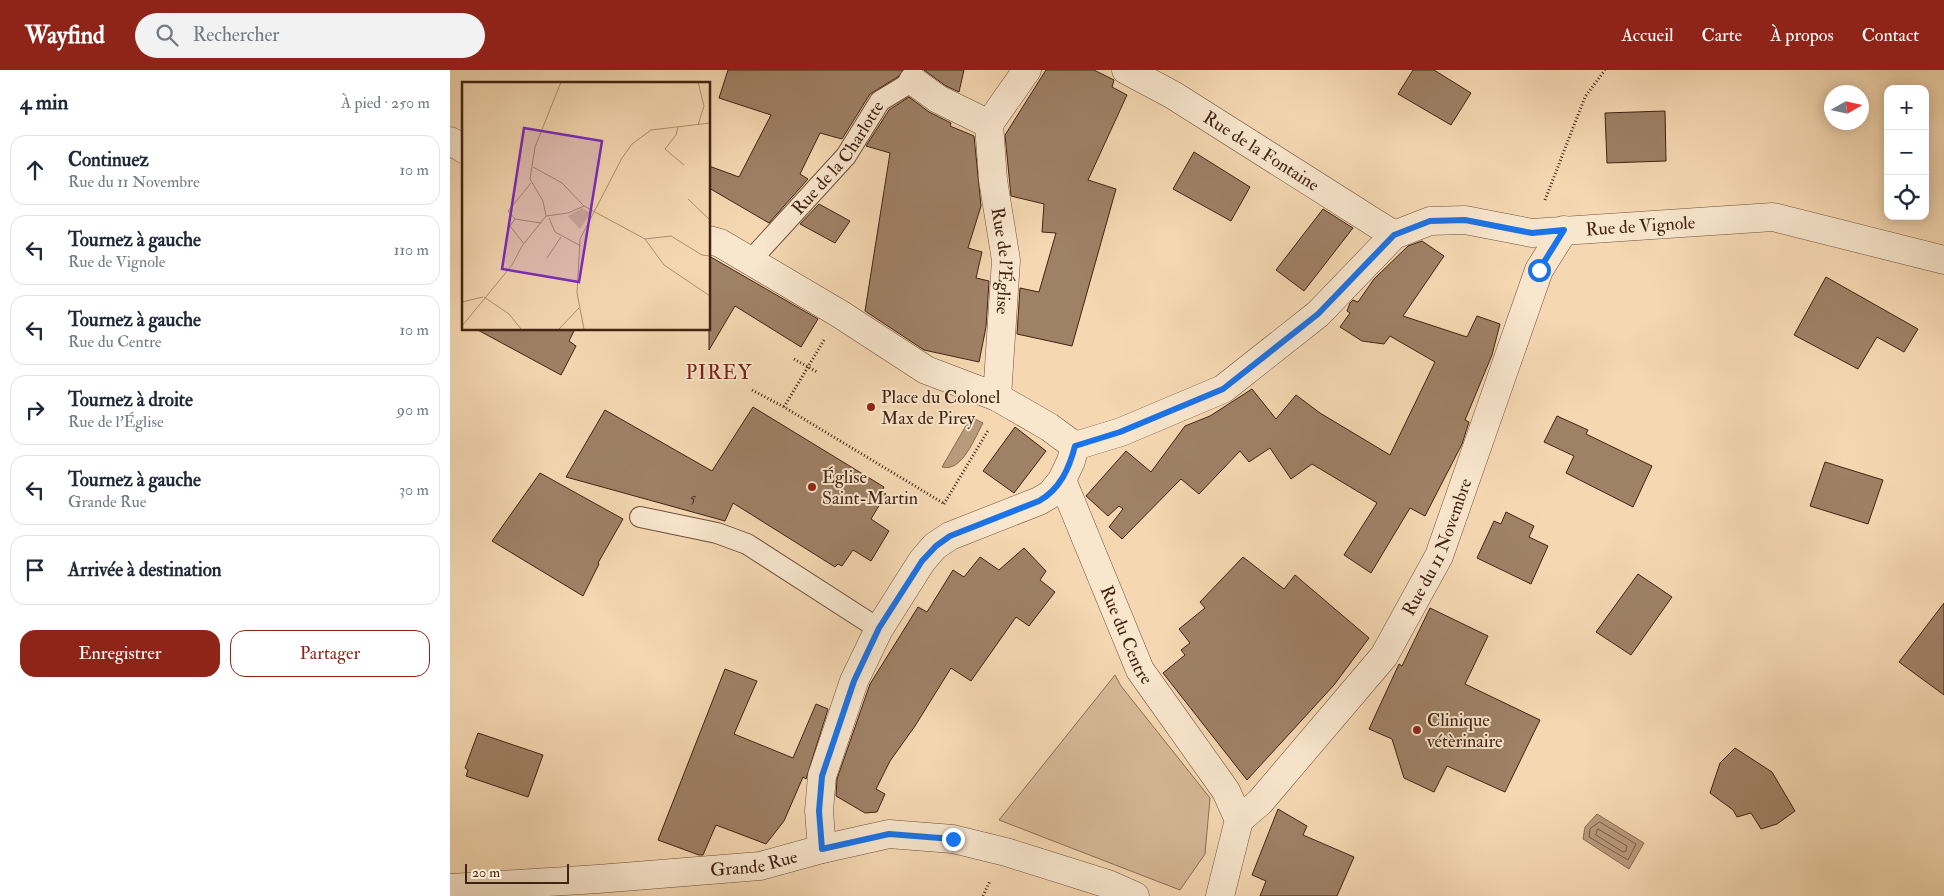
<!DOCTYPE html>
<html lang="fr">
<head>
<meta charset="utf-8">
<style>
  body { margin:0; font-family:"IM FELL Double Pica",serif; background:#f2f2f3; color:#1f2937 }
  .controls { position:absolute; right:15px; top:15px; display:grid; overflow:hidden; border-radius:10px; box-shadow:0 2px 12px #0003 }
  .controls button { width:45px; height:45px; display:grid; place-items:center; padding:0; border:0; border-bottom:1px solid #e0e1e3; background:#fff; color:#1f2937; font:25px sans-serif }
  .compass { position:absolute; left:1374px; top:15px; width:45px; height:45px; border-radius:50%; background:#fff; box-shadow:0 2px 12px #0003; rotate:81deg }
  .scale { position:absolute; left:15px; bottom:12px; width:104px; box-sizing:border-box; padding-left:5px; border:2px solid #422313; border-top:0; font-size:14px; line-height:18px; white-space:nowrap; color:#422313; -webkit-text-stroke:4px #f8e6cd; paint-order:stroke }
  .stop { position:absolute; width:15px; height:15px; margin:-11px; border:4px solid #1a73e8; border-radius:50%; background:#fff }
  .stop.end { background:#1a73e8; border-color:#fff; box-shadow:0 1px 5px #0008 }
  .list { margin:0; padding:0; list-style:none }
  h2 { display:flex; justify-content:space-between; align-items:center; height:65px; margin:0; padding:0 20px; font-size:21px }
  h2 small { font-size:16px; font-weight:400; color:#747a83 }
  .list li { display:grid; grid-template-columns:32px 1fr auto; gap:15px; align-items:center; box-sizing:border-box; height:70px; margin:0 10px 10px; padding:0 10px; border:1px solid #e0e1e3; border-radius:15px }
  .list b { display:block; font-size:19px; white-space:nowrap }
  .list p { margin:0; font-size:16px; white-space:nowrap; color:#747a83 }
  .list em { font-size:16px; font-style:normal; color:#747a83 }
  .actions { display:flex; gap:10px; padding:15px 20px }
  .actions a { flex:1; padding:11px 0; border:1px solid #8f2418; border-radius:15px; text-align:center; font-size:18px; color:#8f2418 }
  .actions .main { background:#8f2418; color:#fff }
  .icon { flex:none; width:28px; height:28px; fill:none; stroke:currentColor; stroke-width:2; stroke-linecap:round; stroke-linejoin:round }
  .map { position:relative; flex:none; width:1494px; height:826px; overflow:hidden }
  header { display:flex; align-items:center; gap:30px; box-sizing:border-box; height:70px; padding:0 25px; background:#8f2418; color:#fff }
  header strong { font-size:24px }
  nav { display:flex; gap:28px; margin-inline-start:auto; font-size:18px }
  .search { width:350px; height:45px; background:#f2f2f3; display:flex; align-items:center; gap:12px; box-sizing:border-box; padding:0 18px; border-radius:28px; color:#747a83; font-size:19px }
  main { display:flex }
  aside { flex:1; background:#fff }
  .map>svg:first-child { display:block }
</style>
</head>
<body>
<header>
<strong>Wayfind</strong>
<div class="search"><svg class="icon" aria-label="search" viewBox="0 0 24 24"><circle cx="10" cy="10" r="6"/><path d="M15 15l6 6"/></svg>Rechercher</div>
<nav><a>Accueil</a><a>Carte</a><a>À propos</a><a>Contact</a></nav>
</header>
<main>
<aside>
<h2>4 min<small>À pied · 250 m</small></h2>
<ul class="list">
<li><svg class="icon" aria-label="ahead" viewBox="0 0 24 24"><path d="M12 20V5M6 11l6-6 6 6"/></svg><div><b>Continuez</b><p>Rue du 11 Novembre</p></div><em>10 m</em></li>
<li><svg class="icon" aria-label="left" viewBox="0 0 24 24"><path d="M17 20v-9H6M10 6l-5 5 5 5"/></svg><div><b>Tournez à gauche</b><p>Rue de Vignole</p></div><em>110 m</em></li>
<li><svg class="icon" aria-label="left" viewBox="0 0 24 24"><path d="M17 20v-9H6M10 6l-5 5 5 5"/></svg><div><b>Tournez à gauche</b><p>Rue du Centre</p></div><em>10 m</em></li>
<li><svg class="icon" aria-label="right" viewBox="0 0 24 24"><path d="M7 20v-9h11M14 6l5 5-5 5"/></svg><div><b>Tournez à droite</b><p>Rue de l'Église</p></div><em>90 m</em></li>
<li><svg class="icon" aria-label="left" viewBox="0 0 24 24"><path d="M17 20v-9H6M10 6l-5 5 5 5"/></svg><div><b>Tournez à gauche</b><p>Grande Rue</p></div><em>30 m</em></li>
<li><svg class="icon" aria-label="arrive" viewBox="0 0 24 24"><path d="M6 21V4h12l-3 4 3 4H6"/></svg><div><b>Arrivée à destination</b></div></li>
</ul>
<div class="actions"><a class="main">Enregistrer</a><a>Partager</a></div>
</aside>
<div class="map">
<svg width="1494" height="826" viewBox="0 0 1494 826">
  <rect width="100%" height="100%" fill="#f5d8b2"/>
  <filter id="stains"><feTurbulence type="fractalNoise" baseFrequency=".004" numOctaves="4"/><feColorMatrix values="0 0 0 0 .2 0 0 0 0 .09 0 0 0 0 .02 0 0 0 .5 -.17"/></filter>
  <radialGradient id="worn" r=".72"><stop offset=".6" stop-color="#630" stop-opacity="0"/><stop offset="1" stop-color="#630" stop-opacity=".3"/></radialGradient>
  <polygon fill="#d7b997" stroke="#8c6e55" points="665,605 671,616 760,728 755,784 730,820 549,750"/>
  <g fill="#b89a7c" stroke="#896a52">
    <path d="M521,347L533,353C525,367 512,403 492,397Z"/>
    <polygon points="1147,744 1194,773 1179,799 1133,769 1135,757"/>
  </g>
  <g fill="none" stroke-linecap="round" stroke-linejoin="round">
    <g stroke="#7d5e48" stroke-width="1">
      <polygon points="1150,752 1186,774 1178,790 1139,767 1140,759"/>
      <polygon points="1148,759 1177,776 1176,781 1173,782 1146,765"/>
    </g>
  </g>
  <g fill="#9f8166" stroke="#422313">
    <polygon points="278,0 453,0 449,6 420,24 392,69 370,63 350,104 358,109 319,153 259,118 259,96 289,107 321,45 269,28"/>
    <polygon points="474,0 514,0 509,22 496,16"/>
    <polygon points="596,0 644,0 664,10 662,17 677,25 638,110 666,119 622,276 567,264 570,218 589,222 606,163 592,162 594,134 561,126 555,65"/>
    <polygon points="963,0 984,0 1021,23 1001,55 948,24"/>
    <polygon points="459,27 479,42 501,53 500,56 524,66 531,136 518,178 532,182 526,208 539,211 536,257 529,292 474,280 415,241 440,83 416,76 439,40"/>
    <polygon points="1215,41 1216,91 1157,93 1155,43"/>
    <polygon points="744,82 800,117 781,151 723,119"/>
    <polygon points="369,134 400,151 385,173 350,154"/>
    <polygon points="873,139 903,158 854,221 826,200"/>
    <polygon points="972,171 994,186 953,246 1017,267 1027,246 1050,254 1042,285 1015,350 1019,352 1012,374 975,446 960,438 921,503 894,485 927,433 862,394 841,409 820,378 799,392 790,381 749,424 731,409 672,469 659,457 673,439 669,436 658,446 636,426 676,381 701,402 735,356 760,346 802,319 826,349 846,325 870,343 940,385 985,292 940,266 934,274 912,271 890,257 900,243 897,241 900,233 903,230 908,232 924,209 958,176"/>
    <polygon points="259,186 368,249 351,277 285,236 259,280"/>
    <polygon points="1376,207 1468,259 1454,282 1427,267 1408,299 1344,265"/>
    <polygon points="26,259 125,259 119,271 126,276 111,305"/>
    <polygon points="303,337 434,417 432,421 436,424 421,449 439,461 421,491 403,480 392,496 388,494 385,497 283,433 275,451 116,407 155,340 262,401"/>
    <polygon points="1107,346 1138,360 1136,364 1202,396 1183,437 1116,403 1124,386 1094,372"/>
    <polygon points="565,357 596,381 564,423 533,401"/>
    <polygon points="1375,392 1433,410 1418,454 1360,436"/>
    <polygon points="90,403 173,449 148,493 149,494 133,526 42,471"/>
    <polygon points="1056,442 1084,456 1079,467 1098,476 1081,514 1027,488 1044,451 1051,454"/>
    <polygon points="574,478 596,501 590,510 605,522 579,556 566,547 521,611 501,598 465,656 440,691 426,719 435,724 427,742 415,743 386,726 387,709 420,614 468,537 477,542 503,500 514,507 530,487 549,500"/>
    <polygon points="793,487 834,519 845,505 919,568 884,615 797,710 713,603 735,585 731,580 740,573 729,559 755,538 750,532"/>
    <polygon points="1188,504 1222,527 1181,585 1146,562"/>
    <polygon points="1494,533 1494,625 1449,592"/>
    <polygon points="980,538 1038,566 1015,614 1090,650 1055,722 997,696 984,722 954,708 942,669 919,659 949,594 952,596"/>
    <polygon points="275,599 307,611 284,664 343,688 366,634 378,639 356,709 353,707 334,751 316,774 266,755 253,785 249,785 208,770"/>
    <polygon points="28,663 93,685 78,727 16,706 18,700 15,698"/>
    <polygon points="1285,678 1322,702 1345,741 1327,754 1311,759 1301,743 1287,747 1283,740 1260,723 1270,693"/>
    <polygon points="828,739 857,756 853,765 904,787 887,826 810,826 816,811 802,805"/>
  </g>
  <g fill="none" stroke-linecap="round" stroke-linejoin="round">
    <g stroke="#6f503b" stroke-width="22">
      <g id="lane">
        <path id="s1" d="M300,191L396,86L430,31L463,11"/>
        <polyline points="190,447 267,463 297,474 429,559"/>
      </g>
    </g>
    <g stroke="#6f503b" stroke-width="29">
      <g id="street">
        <path id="s2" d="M676,0L723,25L944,165"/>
        <polyline points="463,11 488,29 539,54"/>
        <path id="s3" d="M539,54L543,110L556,190L547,327"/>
        <polyline points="539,54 577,0"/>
        <polyline points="0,71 14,79"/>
        <path id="s4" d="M259,170L270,173L390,244L476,300L547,327L599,357L625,376L621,391L612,410L690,600L776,721L789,750L770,826"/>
        <path id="s5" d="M625,376L671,362L773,319L868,244L944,165L980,151L1015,150L1082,163L1323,147L1494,190"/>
        <path id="s6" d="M789,750L810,732L934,586L989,486L1089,200L1114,160"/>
        <polyline points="372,779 369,741 372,706 404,611 429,559 472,491 485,476 500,466 589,431 601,424 612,410"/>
        <path id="s7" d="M0,818L148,809L310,796L372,779L439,764L503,769L556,782L658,814L685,826"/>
      </g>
    </g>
    <g stroke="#422313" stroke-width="3" stroke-dasharray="1 2.5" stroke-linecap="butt">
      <polyline points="1095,130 1135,27 1155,0"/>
      <polyline points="374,270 334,337 493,433"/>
      <polyline points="344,289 367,302"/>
      <polyline points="302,320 334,337"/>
      <polyline points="494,434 539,359"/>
      <polyline points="533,826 540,811"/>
    </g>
    <use href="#lane" stroke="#f8e6cd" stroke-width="20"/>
    <use href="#street" stroke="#f8e6cd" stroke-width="28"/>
  </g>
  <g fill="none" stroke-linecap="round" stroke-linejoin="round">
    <path stroke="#1a73e8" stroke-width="6" d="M503,769L439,764L372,779L369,741L372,706L404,611L429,558L472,491L486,476L500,466L589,431C610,419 619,399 625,376L670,362L773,319L868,244L944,165L980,151L1015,150L1082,163L1114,160L1089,200"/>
  </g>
  <g fill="#8f2418" stroke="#f8e6cd" stroke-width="2">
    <circle cx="421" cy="337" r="5"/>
    <circle cx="362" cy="417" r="5"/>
    <circle cx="967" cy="660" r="5"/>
  </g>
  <g text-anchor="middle" stroke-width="4" stroke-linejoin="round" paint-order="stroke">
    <g font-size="15" fill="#593a28">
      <text x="243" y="433">5</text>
    </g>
    <g font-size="18" fill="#422313" stroke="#f8e6cd">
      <text dy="6" stroke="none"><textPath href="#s2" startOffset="158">Rue de la Fontaine</textPath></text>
      <text dy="6" stroke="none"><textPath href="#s1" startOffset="136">Rue de la Charlotte</textPath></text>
      <text dy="6" stroke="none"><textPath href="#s5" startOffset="640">Rue de Vignole</textPath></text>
      <text dy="6" stroke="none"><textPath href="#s3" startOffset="138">Rue de l'Église</textPath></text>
      <text dy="6" stroke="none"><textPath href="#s6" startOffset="341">Rue du 11 Novembre</textPath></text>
      <text dy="6" stroke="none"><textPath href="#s4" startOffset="626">Rue du Centre</textPath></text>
      <text dy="6" stroke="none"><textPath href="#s7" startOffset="305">Grande Rue</textPath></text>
    </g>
    <g font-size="18" fill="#422313" stroke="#f8e6cd" text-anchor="start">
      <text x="431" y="333">Place du Colonel<tspan x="431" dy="21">Max de Pirey</tspan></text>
      <text x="372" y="413">Église<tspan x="372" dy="21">Saint-Martin</tspan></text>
      <text x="977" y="656">Clinique<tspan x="977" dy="21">vétèrinaire</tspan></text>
    </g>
    <g font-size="20" letter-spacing="1" fill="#7a1f14" stroke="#f8e6cd">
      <text x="269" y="309">PIREY</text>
    </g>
  </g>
  <g transform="translate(12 12)">
    <rect width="248" height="248" fill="#f5d8b2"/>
    <path d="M120,126L128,131L118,147L106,134Z" fill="#d7b997"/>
    <path fill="none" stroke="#ad9072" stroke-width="1" d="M236,0L242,24L236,43M216,45L214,53L203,67L222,83M71,85L100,101L122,124M226,117L248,138M84,134L81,119L68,97L73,65L99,0M87,136L93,150L119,164M53,137L46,129L69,101M53,137L48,144L62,162M53,137L79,141M183,157L202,183L248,214M85,176L99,155M22,215L47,232L59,247M0,220L21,215M0,244L50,183L60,164L84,134L106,131L122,124L183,157L209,154L240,173L248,174M97,247L117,226M122,247L115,211L118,157L160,76L170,62L189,48L248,41"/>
    <path fill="#7b2cbf" fill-opacity="0.15" stroke="#7b2cbf" stroke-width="2.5" d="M62,46L140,59L117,200L40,187Z"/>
    <rect width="248" height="248" fill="none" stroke="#422313" stroke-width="2.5"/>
  </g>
  <rect width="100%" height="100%" filter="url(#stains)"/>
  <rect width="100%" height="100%" fill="url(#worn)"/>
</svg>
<div class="controls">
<button>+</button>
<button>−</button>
<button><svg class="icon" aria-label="locate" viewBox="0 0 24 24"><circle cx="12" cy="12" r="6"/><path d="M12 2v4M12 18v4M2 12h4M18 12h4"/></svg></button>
</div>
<svg class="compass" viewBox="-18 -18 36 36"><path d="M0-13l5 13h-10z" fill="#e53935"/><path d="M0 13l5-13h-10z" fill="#747a83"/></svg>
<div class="scale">20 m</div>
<div class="stop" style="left:1089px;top:200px"></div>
<div class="stop end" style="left:503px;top:769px"></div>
</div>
</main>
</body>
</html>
